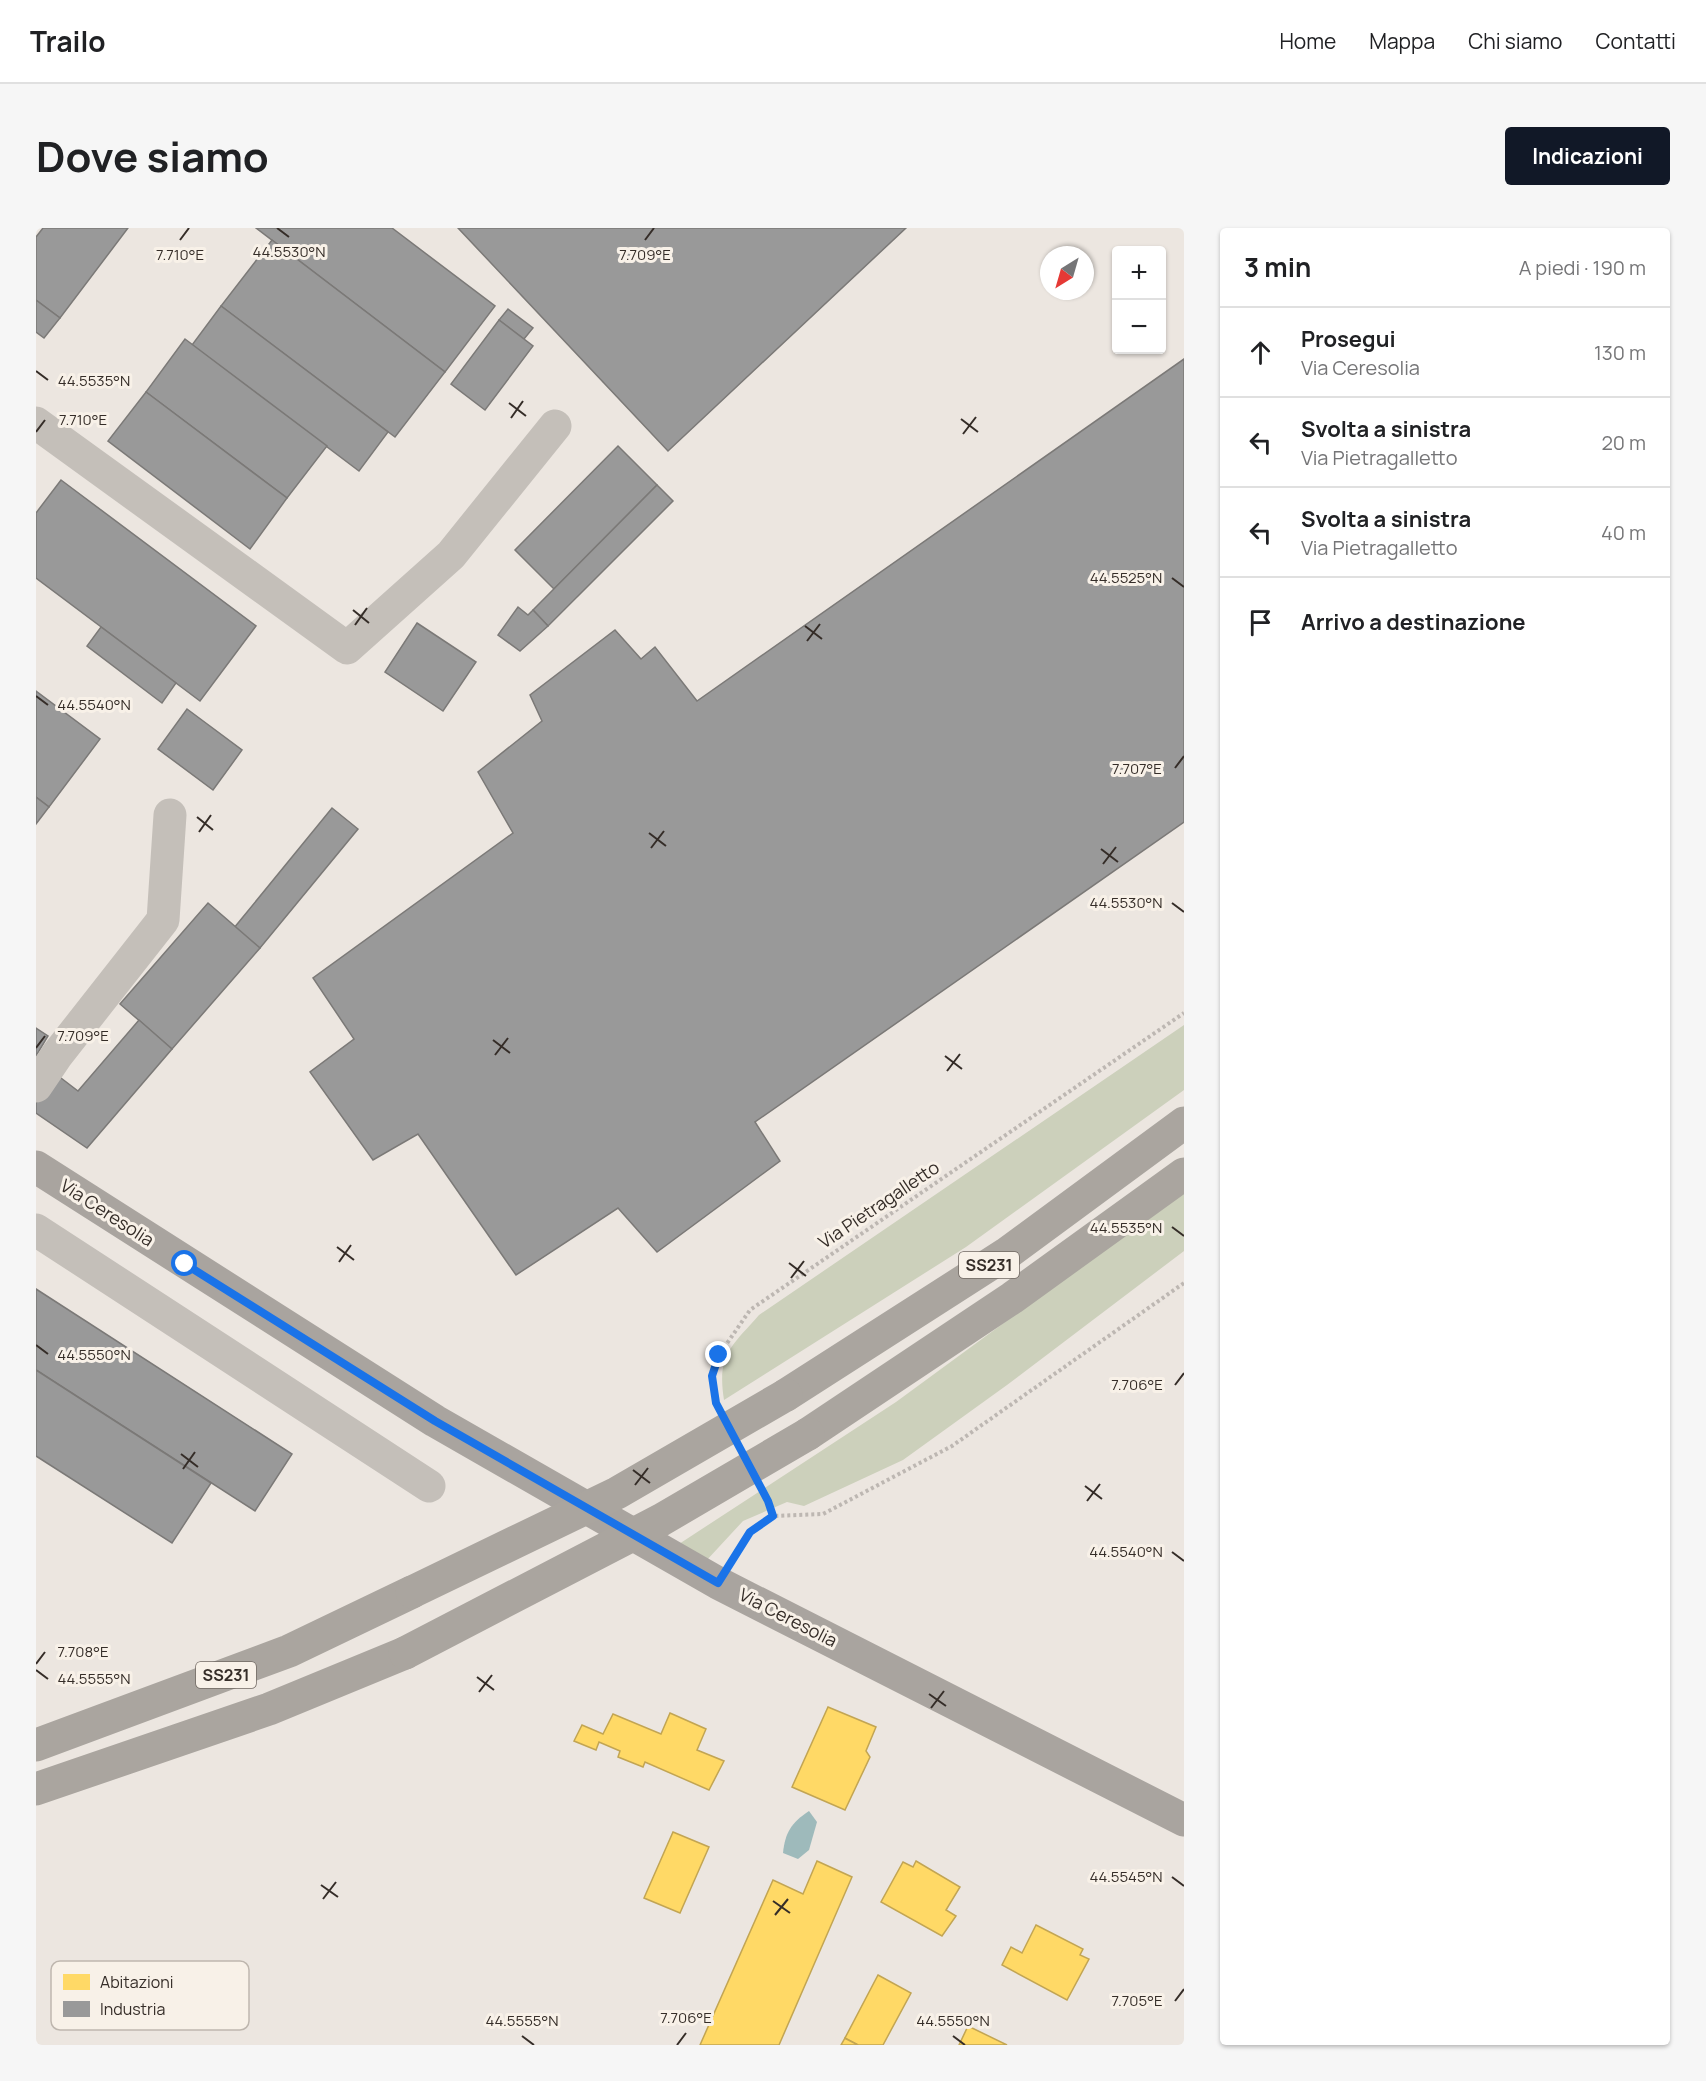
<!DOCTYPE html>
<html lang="it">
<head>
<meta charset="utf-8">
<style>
  body { margin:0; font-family:Manrope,sans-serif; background:#f6f6f6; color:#202124 }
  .controls { position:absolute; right:18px; top:18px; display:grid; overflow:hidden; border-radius:6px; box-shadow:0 2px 4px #0004 }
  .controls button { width:54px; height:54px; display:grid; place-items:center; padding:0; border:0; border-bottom:2px solid #e0e0e0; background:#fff; color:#202124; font:30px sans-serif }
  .compass { position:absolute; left:1004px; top:18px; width:54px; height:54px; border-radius:50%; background:#fff; box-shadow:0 2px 4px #0004; rotate:217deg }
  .stop { position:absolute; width:18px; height:18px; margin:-14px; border:4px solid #1a73e8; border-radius:50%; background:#fff }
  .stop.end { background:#1a73e8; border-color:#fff; box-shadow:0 2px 6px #0008 }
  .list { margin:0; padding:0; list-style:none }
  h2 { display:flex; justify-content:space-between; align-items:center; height:78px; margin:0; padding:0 24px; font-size:26px }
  h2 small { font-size:20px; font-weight:400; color:#757577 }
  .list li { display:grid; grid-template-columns:39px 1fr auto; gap:18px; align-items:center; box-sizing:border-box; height:90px; padding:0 24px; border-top:2px solid #e0e0e0 }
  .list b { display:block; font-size:22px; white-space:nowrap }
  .list p { margin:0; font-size:20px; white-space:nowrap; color:#757577 }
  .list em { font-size:20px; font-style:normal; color:#757577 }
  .icon { flex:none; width:33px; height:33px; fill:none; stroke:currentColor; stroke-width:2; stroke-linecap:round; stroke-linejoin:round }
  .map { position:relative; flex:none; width:1148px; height:1817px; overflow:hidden; border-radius:6px }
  header { display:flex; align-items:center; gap:36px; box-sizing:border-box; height:84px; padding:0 30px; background:#fff; border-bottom:2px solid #e0e0e0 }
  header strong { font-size:28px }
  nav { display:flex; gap:33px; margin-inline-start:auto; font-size:21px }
  .intro { display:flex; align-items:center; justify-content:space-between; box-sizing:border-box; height:144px; padding:0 36px }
  h1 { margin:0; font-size:42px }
  .button { padding:15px 27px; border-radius:6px; background:#111827; color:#fff; font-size:21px; font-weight:700 }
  main { display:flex; gap:36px; padding:0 36px }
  aside { flex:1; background:#fff; border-radius:6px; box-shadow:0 2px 4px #0004 }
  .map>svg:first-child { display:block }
</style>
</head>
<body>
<header>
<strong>Trailo</strong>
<nav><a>Home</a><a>Mappa</a><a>Chi siamo</a><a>Contatti</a></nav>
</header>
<div class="intro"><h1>Dove siamo</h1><a class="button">Indicazioni</a></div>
<main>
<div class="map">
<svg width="1148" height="1817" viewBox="0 0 1148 1817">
  <rect width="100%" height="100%" fill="#ece6e0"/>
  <g fill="#ccd0bb">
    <path d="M1148,797V862L930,1019L688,1172C681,1127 694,1120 723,1087Z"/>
    <polygon points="1148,963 1148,1023 971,1157 867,1232 768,1278 751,1274 707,1293 670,1333 643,1316 860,1174"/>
  </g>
  <path fill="#9ebabb" d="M773,1583L781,1594L773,1622L762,1631L747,1625C749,1605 755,1595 773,1583Z"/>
  <g fill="#ffd966" stroke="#c2a553" stroke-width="1.5">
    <polygon points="792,1479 840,1499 830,1523 834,1529 809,1582 756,1559"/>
    <polygon points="634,1485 670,1501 661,1522 688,1533 673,1562 609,1534 607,1539 582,1529 584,1523 563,1514 560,1522 538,1513 546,1497 567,1506 577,1486 625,1506"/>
    <polygon points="637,1604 673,1619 644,1685 608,1670"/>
    <polygon points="781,1633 816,1649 743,1817 664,1817 737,1652 767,1666"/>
    <polygon points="880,1633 924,1659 910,1682 920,1688 906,1708 845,1674 867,1634 877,1639"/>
    <polygon points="1000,1697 1047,1721 1044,1727 1053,1731 1031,1772 966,1737 975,1719 986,1725"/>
    <polygon points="842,1747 875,1765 847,1817 822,1817 809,1810"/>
    <polygon points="932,1798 971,1817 923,1817"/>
    <polygon points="809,1810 810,1811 822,1817 805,1817"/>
  </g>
  <g fill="#999" stroke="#7b7977" stroke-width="1.5">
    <polygon points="7,0 92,0 24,90 0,72 0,9"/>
    <polygon points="220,0 356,0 459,78 409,144"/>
    <polygon points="422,0 870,0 632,223"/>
    <polygon points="236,12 409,144 359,209 185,78"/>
    <polygon points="0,72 24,90 8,110 0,104"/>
    <polygon points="185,78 352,204 323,243 156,117"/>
    <polygon points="472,81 497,100 488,111 463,92"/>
    <polygon points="463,92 497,118 449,182 415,156"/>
    <polygon points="149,111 291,218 251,270 110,164"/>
    <polygon points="1148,131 1148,594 719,894 744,933 621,1024 582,980 480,1047 382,906 337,932 274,844 318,811 277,750 477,605 442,544 506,493 494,467 579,402 605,431 619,419 661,473"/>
    <polygon points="110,164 251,270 214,321 72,213"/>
    <polygon points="582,218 621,257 518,361 479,322"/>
    <polygon points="25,252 220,398 164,473 0,350 0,285"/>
    <polygon points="621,257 637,273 512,398 497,382"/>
    <polygon points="482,379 492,387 497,382 512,398 484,423 462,407"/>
    <polygon points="381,395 440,434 407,483 349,444"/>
    <polygon points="65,399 140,455 126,475 51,418"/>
    <polygon points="0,463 64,511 13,579 0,569"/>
    <polygon points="151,481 206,522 177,562 122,521"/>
    <polygon points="0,569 13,579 0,596"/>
    <polygon points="296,580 322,601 224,720 198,700"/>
    <polygon points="172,675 224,720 136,821 84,776"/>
    <polygon points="103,792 136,821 51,920 0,885 0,875 21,847 42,863"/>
    <polygon points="0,800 12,808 0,828"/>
    <polygon points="0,1061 256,1226 219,1283 0,1142"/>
    <polygon points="0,1142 175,1255 136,1315 0,1228"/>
  </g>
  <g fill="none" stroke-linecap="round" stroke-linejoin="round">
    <g stroke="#bdb7b2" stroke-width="4" stroke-dasharray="3 3" stroke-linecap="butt">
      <polyline points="679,1171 676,1148 683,1127 714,1082 1148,785"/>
      <polyline points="729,1268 737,1288"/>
      <polyline points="698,1329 714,1304 737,1288 787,1286 916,1218 1148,1055"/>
    </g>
    <g stroke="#c4bfb9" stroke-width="33">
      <polyline points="0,195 311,420 415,327 519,198"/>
      <polyline points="0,858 21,827 127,692 134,587"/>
      <polyline points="0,1002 393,1258"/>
    </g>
    <polyline stroke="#a9a49f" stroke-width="33" points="0,939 399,1193 682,1355 1148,1592"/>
    <g stroke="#aaa59f" stroke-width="33">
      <polyline points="750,1167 970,1026 1148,895"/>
      <polyline points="772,1206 976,1070 1148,946"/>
      <polyline points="0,1517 253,1423 376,1364"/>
      <polyline points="0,1561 233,1481 369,1425"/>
    </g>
    <g stroke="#aaa59f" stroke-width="33">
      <polyline points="376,1364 581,1265 750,1167"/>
      <polyline points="369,1425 625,1292 772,1206"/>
    </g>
  </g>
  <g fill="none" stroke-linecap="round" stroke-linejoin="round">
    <polyline stroke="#1a73e8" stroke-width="8" points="149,1036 399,1193 682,1355 714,1304 737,1288 732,1273 680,1175 676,1148 683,1127"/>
  </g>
  <path fill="none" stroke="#352d28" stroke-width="2" d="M241,0L253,9M144,12L153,0M609,12L618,0M0,143L12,152M473,175L490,188M475,190L487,173M925,191L942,204M0,204L9,192M927,206L940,189M1136,350L1148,359M317,382L333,395M319,397L331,380M769,398L786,411M771,413L784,396M0,468L12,477M1139,540L1148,528M161,589L177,602M163,604L175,587M613,605L630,618M615,620L628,603M1065,621L1082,634M1067,636L1080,619M1136,675L1148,684M457,812L474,825M0,820L9,808M459,827L472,810M909,828L926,841M911,843L924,826M1136,999L1148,1008M301,1019L318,1032M303,1034L315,1017M753,1035L770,1048M755,1050L768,1033M0,1117L12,1126M1139,1157L1148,1145M145,1226L162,1239M147,1241L159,1224M597,1242L614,1255M599,1257L612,1240M1049,1258L1066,1271M1051,1273L1064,1256M1136,1324L1148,1333M0,1436L9,1424M0,1442L12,1451M441,1449L458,1462M443,1464L456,1447M893,1466L910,1478M895,1480L908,1463M1136,1649L1148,1658M285,1657L302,1669M287,1671L300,1654M737,1673L754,1685M739,1687L752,1671M1139,1773L1148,1761M486,1808L498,1817M917,1808L929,1817M641,1817L650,1805"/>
  <g text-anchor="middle" stroke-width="6" stroke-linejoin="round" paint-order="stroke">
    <g fill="#f8f1e8" stroke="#706862" stroke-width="1.5">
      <rect x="923" y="1024" width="60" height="26" rx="4.5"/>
      <rect x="160" y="1434" width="60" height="26" rx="4.5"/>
    </g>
    <g font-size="16" font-weight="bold" fill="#352d28">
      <text x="953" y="1043">SS231</text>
      <text x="190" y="1453">SS231</text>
    </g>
    <g font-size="18" fill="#352d28" stroke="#f8f1e8">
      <text transform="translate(843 977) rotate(-34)" y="6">Via Pietragalletto</text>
      <text transform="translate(71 985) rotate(33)" y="6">Via Ceresolia</text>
      <text transform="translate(752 1390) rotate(27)" y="6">Via Ceresolia</text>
    </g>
  </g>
  <rect x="15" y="1733" width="198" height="69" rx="9" fill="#f8f1e8" stroke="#beb6ae" stroke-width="1.5"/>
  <rect x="27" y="1746" width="27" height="16" fill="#ffd966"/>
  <rect x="27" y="1773" width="27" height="16" fill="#999"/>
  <g font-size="16" fill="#352d28">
    <text x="64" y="1760">Abitazioni</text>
    <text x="64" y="1787">Industria</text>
  </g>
  <g font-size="15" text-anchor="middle" fill="#352d28" stroke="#f8f1e8" stroke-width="6" stroke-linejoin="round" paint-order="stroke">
    <text x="253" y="29">44.5530°N</text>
    <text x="144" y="32">7.710°E</text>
    <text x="609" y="32">7.709°E</text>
    <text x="58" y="158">44.5535°N</text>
    <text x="47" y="197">7.710°E</text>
    <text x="1090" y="355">44.5525°N</text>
    <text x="58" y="482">44.5540°N</text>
    <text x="1101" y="546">7.707°E</text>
    <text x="1090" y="680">44.5530°N</text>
    <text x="47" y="813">7.709°E</text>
    <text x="1090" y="1005">44.5535°N</text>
    <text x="58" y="1132">44.5550°N</text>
    <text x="1101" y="1162">7.706°E</text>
    <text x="1090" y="1329">44.5540°N</text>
    <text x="47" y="1429">7.708°E</text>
    <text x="58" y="1456">44.5555°N</text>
    <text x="1090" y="1654">44.5545°N</text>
    <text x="1101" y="1778">7.705°E</text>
    <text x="650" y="1795">7.706°E</text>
    <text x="486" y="1798">44.5555°N</text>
    <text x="917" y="1798">44.5550°N</text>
  </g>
</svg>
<div class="controls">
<button>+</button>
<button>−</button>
</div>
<svg class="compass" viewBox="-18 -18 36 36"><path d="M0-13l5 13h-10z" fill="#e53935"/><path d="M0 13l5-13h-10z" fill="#757577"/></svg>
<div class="stop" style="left:149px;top:1036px"></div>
<div class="stop end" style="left:683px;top:1127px"></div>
</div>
<aside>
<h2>3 min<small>A piedi · 190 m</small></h2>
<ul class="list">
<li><svg class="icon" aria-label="ahead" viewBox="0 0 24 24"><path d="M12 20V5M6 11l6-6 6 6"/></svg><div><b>Prosegui</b><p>Via Ceresolia</p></div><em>130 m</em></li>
<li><svg class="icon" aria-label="left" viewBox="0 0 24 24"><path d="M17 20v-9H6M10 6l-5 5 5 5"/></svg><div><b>Svolta a sinistra</b><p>Via Pietragalletto</p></div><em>20 m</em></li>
<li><svg class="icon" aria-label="left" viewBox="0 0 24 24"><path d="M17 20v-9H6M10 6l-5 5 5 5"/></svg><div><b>Svolta a sinistra</b><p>Via Pietragalletto</p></div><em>40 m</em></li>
<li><svg class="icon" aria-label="arrive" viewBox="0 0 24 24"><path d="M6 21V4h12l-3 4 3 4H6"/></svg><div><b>Arrivo a destinazione</b></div></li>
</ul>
</aside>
</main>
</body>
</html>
